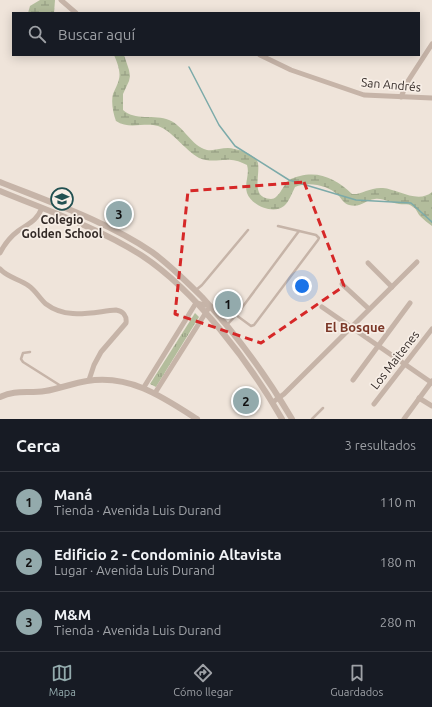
<!DOCTYPE html>
<html lang="es">
<head>
<meta charset="utf-8">
<style>
  body { margin:0; font-family:Ubuntu,sans-serif; background:#20242c; color:#f1f3f6 }
  .you { position:absolute; left:302px; top:286px; width:14px; height:14px; margin:-10px; border:3px solid #fff; border-radius:50%; background:#1a73e8; box-shadow:0 0 0 6px #1a73e833 }
  .badge { display:grid; place-items:center; width:26px; height:26px; border-radius:50%; background:#93aaac; color:#111; font-size:13px; font-weight:700 }
  .pin { position:absolute; translate:-50% -50%; border:2px solid #fff; box-shadow:0 1px 4px #0006 }
  .list { margin:0; padding:0; list-style:none }
  h2 { display:flex; justify-content:space-between; align-items:center; height:52px; margin:0; padding:0 16px; font-size:17px }
  h2 small { font-size:13px; font-weight:400; color:#9ea1a6 }
  .list li { display:grid; grid-template-columns:26px 1fr auto; gap:12px; align-items:center; box-sizing:border-box; height:60px; padding:0 16px; border-top:1px solid #363941 }
  .list b { display:block; font-size:15px; white-space:nowrap }
  .list p { margin:0; font-size:13px; white-space:nowrap; color:#9ea1a6 }
  .list em { font-size:13px; font-style:normal; color:#9ea1a6 }
  .icon { flex:none; width:22px; height:22px; fill:none; stroke:currentColor; stroke-width:2; stroke-linecap:round; stroke-linejoin:round }
  .map { position:relative; flex:none; width:432px; height:419px; overflow:hidden }
  .search { position:absolute; background:#171b24; box-shadow:0 2px 10px #0003; left:12px; right:12px; top:12px; height:44px; display:flex; align-items:center; gap:10px; box-sizing:border-box; padding:0 14px; border-radius:0px; color:#9ea1a6; font-size:15px }
  .sheet { height:232px; background:#171b24 }
  nav { display:flex; justify-content:space-around; align-items:center; box-sizing:border-box; height:56px; border-top:1px solid #363941; background:#171b24; font-size:11px; color:#9ea1a6 }
  nav a { display:grid; justify-items:center; gap:2px }
  nav .on { color:#93aaac }
  .map>svg:first-child { display:block }
</style>
</head>
<body>
<div class="map">
<svg width="432" height="419" viewBox="0 0 432 419">
  <defs>
    <pattern id="grass-tufts" width="24" height="20" patternUnits="userSpaceOnUse"><rect width="24" height="20" fill="#b3bd9c"/><path d="M3 7l-1-3M5 7V3M7 7l1-3M15 17l-1-3M17 17v-4M19 17l1-3" fill="none" stroke="#929a7f"/></pattern>
    <pattern id="wetland-marsh" width="20" height="14" patternUnits="userSpaceOnUse"><rect width="20" height="14" fill="#b3bd9c"/><path d="M1 5h8M5 5V1M11 12h8M15 12V8" fill="none" stroke="#929a7f"/></pattern>
  </defs>
  <rect width="100%" height="100%" fill="#efe4da"/>
  <polygon fill="url(#grass-tufts)" points="195,313 199,317 156,387 150,384"/>
  <g fill="url(#wetland-marsh)">
    <polygon points="40,0 55,0 54,13 28,13 30,6"/>
    <path d="M114,55H124L129,70L130,76L129,81L123,94V110C134,121 155,114 169,120C184,126 191,146 207,150C214,151 221,148 228,148C232,148 238,150 243,151C246,152 253,156 256,159C264,168 247,198 271,199C279,199 283,185 289,180C292,178 296,177 300,176C321,171 337,180 352,194C361,195 370,187 383,188C397,189 418,204 432,192V226C428,223 424,220 420,216C417,213 417,209 413,207C409,203 404,205 399,204C391,203 383,198 375,199C364,200 362,208 349,205C343,203 342,199 338,195C328,185 308,181 295,187C292,193 289,202 284,206C273,215 251,205 247,193C244,183 250,175 247,165C240,162 234,159 226,160C218,160 208,162 199,158C185,150 171,130 158,126C144,122 129,130 116,121C113,113 111,102 113,94C115,89 118,84 119,79C121,72 117,62 114,55Z"/>
  </g>
  <g fill="none" stroke-linecap="round" stroke-linejoin="round">
    <polyline stroke="#7caaa9" stroke-width="1.5" points="189,67 219,125 235,146 289,180 356,200 411,203 432,222"/>
    <g stroke="#c6b4a8" stroke-width="2.5">
      <polyline points="196,290 202,285 248,230"/>
      <polyline points="236,315 251,326 254,325 318,240 319,238 316,235 278,226"/>
      <polyline points="227,325 238,313 299,231"/>
      <polyline points="30,352 23,353 21,359 23,362 61,386"/>
      <polyline points="312,419 323,408"/>
    </g>
    <g stroke="#c6b4a8" stroke-width="5">
      <polyline points="61,0 76,13"/>
      <polyline points="260,55 291,70 364,95 432,98"/>
      <polyline points="401,97 408,81 432,44"/>
      <path d="M0,253C4,245 10,237 18,231C29,223 36,222 42,208"/>
      <polyline points="368,263 392,287"/>
      <path d="M0,269C8,278 20,279 29,286C36,291 40,299 46,304C67,320 92,312 116,310C123,311 127,316 126,323L101,352L94,365L89,380"/>
      <polyline points="342,284 369,309"/>
      <polyline points="322,307 432,383"/>
      <polyline points="353,380 410,303"/>
      <polyline points="144,387 196,303 210,306 155,393"/>
      <polyline points="419,398 432,406"/>
      <polyline points="273,402 284,394 417,262"/>
      <polyline points="374,404 432,329"/>
      <polyline points="404,419 432,381"/>
    </g>
    <g stroke="#c6b4a8" stroke-width="6">
      <path d="M0,182C50,202 108,222 152,252C170,265 186,281 202,297C236,334 266,375 292,419"/>
      <path d="M0,191C46,210 99,228 141,255C196,291 250,363 282,419"/>
      <path d="M0,397C16,389 29,394 45,391C59,389 73,383 87,381C130,374 163,397 197,419"/>
    </g>
  </g>
  <path fill="none" stroke="#d62828" stroke-width="3" stroke-dasharray="8 5" stroke-linejoin="round" d="M304,182L344,286L261,343L175,314L188,191Z"/>
  <defs>
    <g id="school-ring" transform="scale(1.15)"><circle r="9.5" fill="#f7eee6" stroke="#215051" stroke-width="1.5"/><path d="M0-5L7-2L0 1L-7-2ZM-4 1L0 2.5L4 1V4Q0 6-4 4Z" fill="#215051"/></g>
  </defs>
  <g fill-rule="evenodd">
    <use href="#school-ring" x="62" y="199"/>
  </g>
  <g text-anchor="middle" stroke-width="3.5" stroke-linejoin="round" paint-order="stroke">
    <g font-size="12" fill="#332a27" stroke="#f7eee6">
      <text transform="translate(391 85) rotate(5)" y="4">San Andrés</text>
      <text transform="translate(395 360) rotate(-52)" y="4">Los Maitenes</text>
    </g>
    <g font-size="12" font-weight="bold" fill="#332a27" stroke="#f7eee6">
      <text x="62" y="224">Colegio<tspan x="62" dy="14">Golden School</tspan></text>
    </g>
    <g font-size="13" font-weight="bold" fill="#7b3727" stroke="#f7eee6">
      <text x="355" y="332">El Bosque</text>
    </g>
  </g>
</svg>
<div class="you"></div>
<div class="pin badge" style="left:228px;top:304px">1</div>
<div class="pin badge" style="left:246px;top:401px">2</div>
<div class="pin badge" style="left:119px;top:214px">3</div>
<div class="search"><svg class="icon" aria-label="search" viewBox="0 0 24 24"><circle cx="10" cy="10" r="6"/><path d="M15 15l6 6"/></svg>Buscar aquí</div>
</div>
<section class="sheet">
<h2>Cerca<small>3 resultados</small></h2>
<ul class="list">
<li><span class="badge">1</span><div><b>Maná</b><p>Tienda · Avenida Luis Durand</p></div><em>110 m</em></li>
<li><span class="badge">2</span><div><b>Edificio 2 - Condominio Altavista</b><p>Lugar · Avenida Luis Durand</p></div><em>180 m</em></li>
<li><span class="badge">3</span><div><b>M&amp;M</b><p>Tienda · Avenida Luis Durand</p></div><em>280 m</em></li>
</ul>
</section>
<nav>
<a class="on"><svg class="icon" aria-label="map" viewBox="0 0 24 24"><path d="M3 6l6-2 6 2 6-2v14l-6 2-6-2-6 2zM9 4v14M15 6v14"/></svg>Mapa</a>
<a><svg class="icon" aria-label="directions" viewBox="0 0 24 24"><path d="M12 3l9 9-9 9-9-9zM9 14v-3h6M13 9l2 2-2 2"/></svg>Cómo llegar</a>
<a><svg class="icon" aria-label="saved" viewBox="0 0 24 24"><path d="M7 4h10v16l-5-4-5 4z"/></svg>Guardados</a>
</nav>
</body>
</html>
